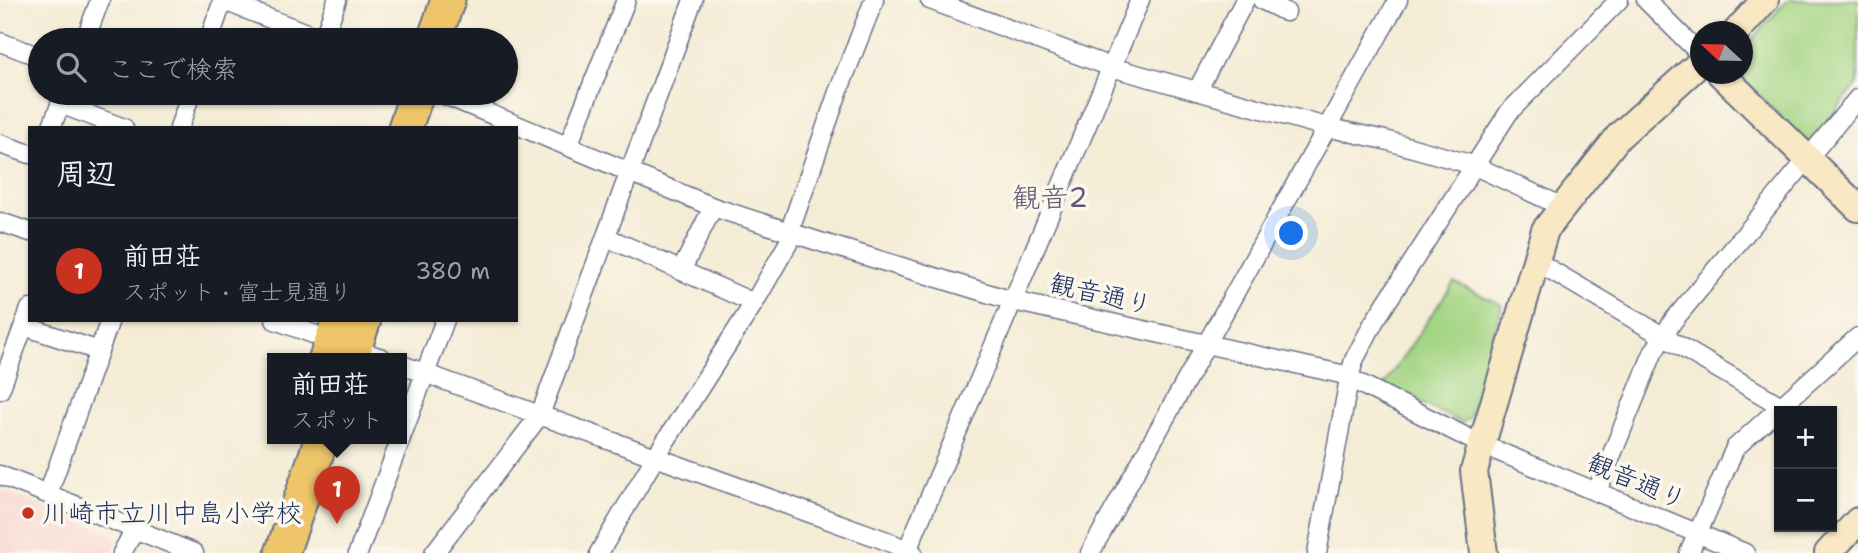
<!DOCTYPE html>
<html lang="ja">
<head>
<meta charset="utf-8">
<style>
  body { margin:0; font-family:"Shantell Sans","Klee One",sans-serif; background:#20242c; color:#f1f3f6 }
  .controls { position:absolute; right:21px; bottom:21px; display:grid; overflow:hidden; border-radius:0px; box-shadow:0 2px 5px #0004 }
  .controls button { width:63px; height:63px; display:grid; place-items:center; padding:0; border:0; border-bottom:2px solid #363941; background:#171b24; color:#f1f3f6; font:35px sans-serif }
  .compass { position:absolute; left:1690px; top:21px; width:63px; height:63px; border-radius:50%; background:#171b24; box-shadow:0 2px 5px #0004; rotate:292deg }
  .you { position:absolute; left:1292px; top:234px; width:24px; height:24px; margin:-18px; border:5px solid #fff; border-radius:50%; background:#1a73e8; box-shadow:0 0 0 10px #1a73e833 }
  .badge { display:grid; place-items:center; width:46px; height:46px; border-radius:50%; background:#c8321e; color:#fff; font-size:23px; font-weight:700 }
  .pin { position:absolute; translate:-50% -58px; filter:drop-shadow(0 2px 4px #0008) }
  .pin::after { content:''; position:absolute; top:37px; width:24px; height:21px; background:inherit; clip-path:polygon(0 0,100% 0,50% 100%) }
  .popup { position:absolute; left:267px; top:353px; width:140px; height:91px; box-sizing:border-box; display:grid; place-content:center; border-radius:0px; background:#171b24; filter:drop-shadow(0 2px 5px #0005); font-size:23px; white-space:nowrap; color:#9ea1a6 }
  .popup b { font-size:26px; color:#f1f3f6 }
  .popup::after { content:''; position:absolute; left:50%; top:100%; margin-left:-14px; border:14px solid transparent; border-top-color:#171b24 }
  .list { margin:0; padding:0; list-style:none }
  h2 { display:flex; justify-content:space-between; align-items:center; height:91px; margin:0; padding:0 28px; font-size:30px }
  h2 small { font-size:23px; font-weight:400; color:#9ea1a6 }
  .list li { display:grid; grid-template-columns:46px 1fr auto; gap:21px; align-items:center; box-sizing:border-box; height:105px; padding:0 28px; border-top:2px solid #363941 }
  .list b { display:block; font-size:26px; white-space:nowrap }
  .list p { margin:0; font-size:23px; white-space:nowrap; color:#9ea1a6 }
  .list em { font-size:23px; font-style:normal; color:#9ea1a6 }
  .icon { flex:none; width:38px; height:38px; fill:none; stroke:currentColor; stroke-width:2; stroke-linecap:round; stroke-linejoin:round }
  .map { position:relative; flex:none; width:1858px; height:553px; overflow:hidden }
  .search { position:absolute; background:#171b24; box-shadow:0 2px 5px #0004; left:28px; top:28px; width:490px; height:77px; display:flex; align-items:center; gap:18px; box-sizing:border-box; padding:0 24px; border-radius:38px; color:#9ea1a6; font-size:26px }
  .panel { position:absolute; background:#171b24; box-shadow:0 2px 5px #0004; left:28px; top:126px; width:490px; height:196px; border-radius:0px }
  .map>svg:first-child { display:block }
</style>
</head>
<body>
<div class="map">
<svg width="1858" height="553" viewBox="0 0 1858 553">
  <rect width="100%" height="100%" fill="#fbf7ec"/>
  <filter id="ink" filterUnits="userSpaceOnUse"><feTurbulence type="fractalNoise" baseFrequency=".0143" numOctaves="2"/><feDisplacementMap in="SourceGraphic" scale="14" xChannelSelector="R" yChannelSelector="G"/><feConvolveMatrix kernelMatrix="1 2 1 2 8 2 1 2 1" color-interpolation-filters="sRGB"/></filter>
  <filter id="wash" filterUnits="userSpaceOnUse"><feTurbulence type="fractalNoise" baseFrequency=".00686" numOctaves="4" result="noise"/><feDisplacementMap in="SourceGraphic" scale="28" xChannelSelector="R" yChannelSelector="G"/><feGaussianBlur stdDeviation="1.57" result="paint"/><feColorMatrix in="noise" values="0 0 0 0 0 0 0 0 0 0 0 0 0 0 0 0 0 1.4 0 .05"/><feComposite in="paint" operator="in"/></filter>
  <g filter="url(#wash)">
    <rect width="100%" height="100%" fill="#f5ecd6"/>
    <polygon fill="#f7d0cb" points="0,490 114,535 117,541 111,553 0,553"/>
    <g fill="#a4d584" stroke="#608271" stroke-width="2">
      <polygon points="1787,0 1858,0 1858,84 1808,144 1738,74 1742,74 1743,50"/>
      <polygon points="1454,282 1502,305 1469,418 1462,423 1384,385"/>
    </g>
  </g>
  <g filter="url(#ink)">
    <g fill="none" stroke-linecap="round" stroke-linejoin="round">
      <g stroke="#677188" stroke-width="21">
        <g id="street">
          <polyline points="222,0 324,40"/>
          <polyline points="930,0 1111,67 1326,127 1385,140 1473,165 1563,207"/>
          <polyline points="1262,0 1286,12"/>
          <polyline points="1646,0 1700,54"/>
          <polyline points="85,40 100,0"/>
          <polyline points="209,40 223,0"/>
          <polyline points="323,40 337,0"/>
          <polyline points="0,42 40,57"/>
          <polyline points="1197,91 1245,0"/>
          <polyline points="440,93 713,207 817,241 1013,301 1341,374 1480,444 1745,553"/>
          <polyline points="60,104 124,128"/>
          <polyline points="51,128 64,95"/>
          <polyline points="179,128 191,93"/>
          <polyline points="0,144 30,154"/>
          <polyline points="568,146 626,0"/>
          <polyline points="0,222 30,232"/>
          <polyline points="606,237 754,303"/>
          <polyline points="1534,260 1781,406"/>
          <polyline points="681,271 713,207"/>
          <polyline points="275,320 332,341"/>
          <polyline points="24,326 99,351"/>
          <polyline points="354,349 382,358"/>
          <polyline points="402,365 887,541 913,553"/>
          <polyline points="0,390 30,309"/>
          <polyline points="402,435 445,320"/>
          <polyline points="0,475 194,553"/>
          <polyline points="1597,491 1653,353 1673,321 1858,98"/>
          <polyline points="48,494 110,320"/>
          <polyline points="122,553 135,529"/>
          <polyline points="358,553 401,438"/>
          <polyline points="434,553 540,415 693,0"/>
          <polyline points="599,553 656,456 754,303 790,240 790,230 838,92 874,0"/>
          <polyline points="906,553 1140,0"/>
          <polyline points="1090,553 1398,0"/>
          <polyline points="1317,553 1349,379 1354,360 1374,322 1509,112 1619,0"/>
          <polyline points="1689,553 1735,448 1858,337"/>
        </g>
      </g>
      <g stroke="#677188" stroke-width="30">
        <g id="secondary">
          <polyline points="1736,32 1765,0"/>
          <polyline points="1721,74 1858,208"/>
          <polyline points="1484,553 1474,471 1545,230 1619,136 1700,63"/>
          <polyline points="1828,553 1858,521"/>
        </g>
      </g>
      <g stroke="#677188" stroke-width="37">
        <g id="highway">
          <polyline points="434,40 448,0"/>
          <polyline points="405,128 417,93"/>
          <polyline points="326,358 339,320"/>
          <polyline points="351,358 364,320"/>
          <polyline points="282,553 322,438"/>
        </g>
      </g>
      <use href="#street" stroke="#fff" stroke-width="18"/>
      <use href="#secondary" stroke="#f8e8c3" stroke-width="26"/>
      <use href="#highway" stroke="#eec569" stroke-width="33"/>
    </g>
  </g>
  <circle fill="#c8321e" stroke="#fbf7ec" stroke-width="2.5" cx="28" cy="513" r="7"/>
  <g text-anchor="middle" stroke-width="7" stroke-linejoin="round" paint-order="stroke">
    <g font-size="26" fill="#1b2f5e" stroke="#fbf7ec">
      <text transform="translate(1101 294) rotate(13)" y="9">観音通り</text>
      <text transform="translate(1637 481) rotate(23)" y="9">観音通り</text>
    </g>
    <g font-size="26" fill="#1b2f5e" stroke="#fbf7ec" text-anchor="start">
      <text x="42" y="522">川崎市立川中島小学校</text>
    </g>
    <g font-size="28" fill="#625972" stroke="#fbf7ec">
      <text x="1050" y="207">観音2</text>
    </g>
  </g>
</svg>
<div class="controls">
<button>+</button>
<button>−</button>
</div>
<svg class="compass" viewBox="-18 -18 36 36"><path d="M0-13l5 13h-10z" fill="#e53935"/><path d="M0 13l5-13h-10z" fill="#9ea1a6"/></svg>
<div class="you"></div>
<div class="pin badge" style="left:337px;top:524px">1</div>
<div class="popup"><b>前田荘</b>スポット</div>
<div class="search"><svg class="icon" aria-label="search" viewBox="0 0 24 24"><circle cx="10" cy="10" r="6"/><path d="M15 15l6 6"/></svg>ここで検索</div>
<section class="panel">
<h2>周辺<small></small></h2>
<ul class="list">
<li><span class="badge">1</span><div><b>前田荘</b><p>スポット · 富士見通り</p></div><em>380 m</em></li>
</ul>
</section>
</div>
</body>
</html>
